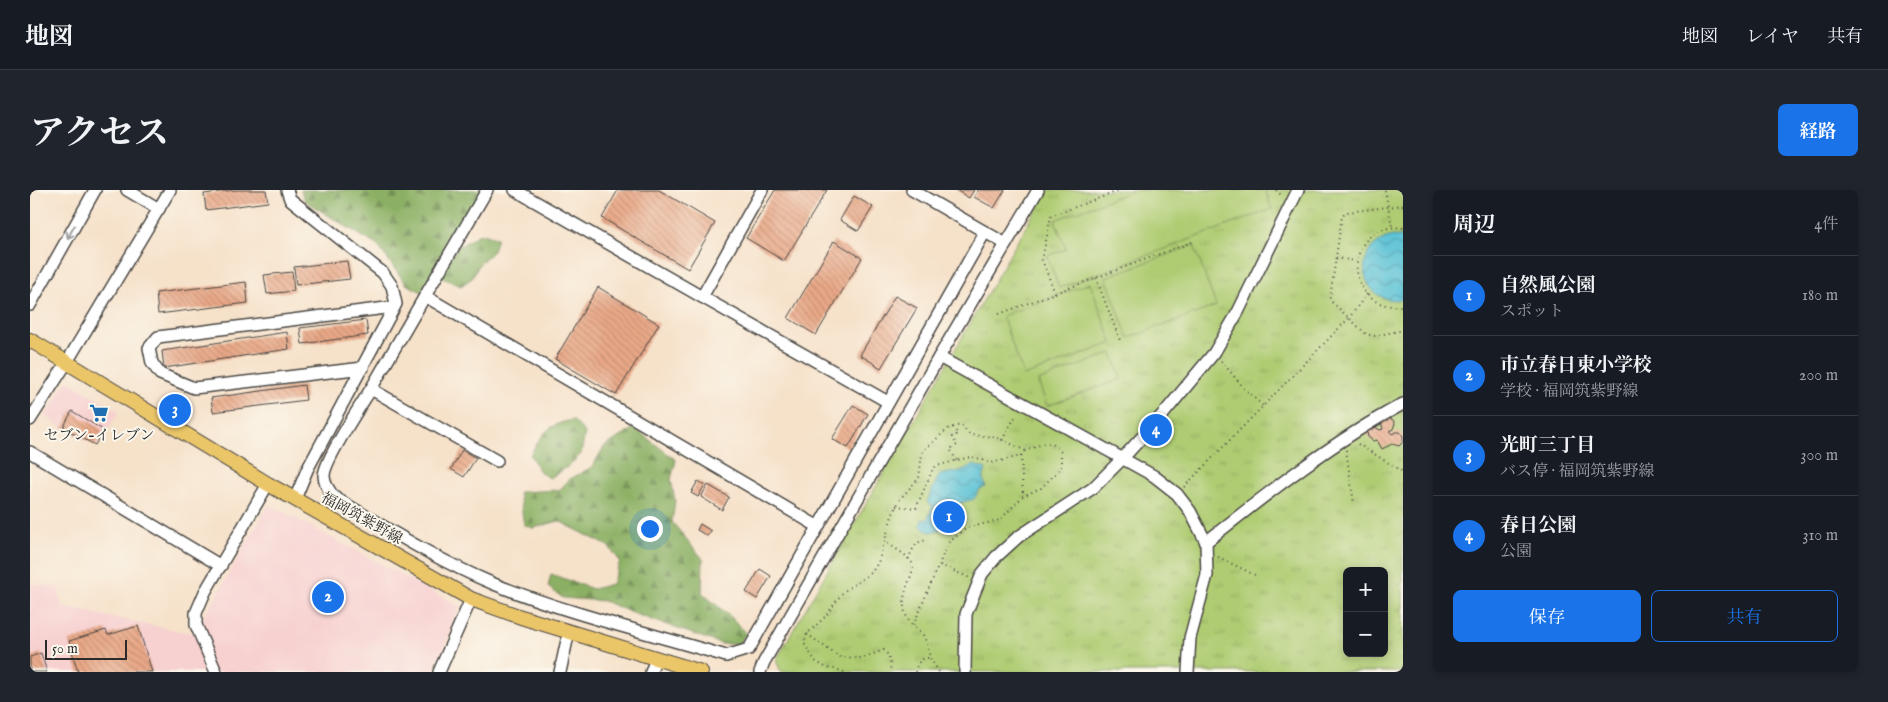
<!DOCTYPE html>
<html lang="ja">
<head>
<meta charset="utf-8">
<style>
  body { margin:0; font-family:"IM FELL English","Noto Serif JP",serif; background:#20242c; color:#f1f3f6 }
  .controls { position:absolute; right:15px; bottom:15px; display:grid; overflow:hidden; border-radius:8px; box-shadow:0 2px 8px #0003 }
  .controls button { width:45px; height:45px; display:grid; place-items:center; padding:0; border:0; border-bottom:1px solid #363941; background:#171b24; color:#f1f3f6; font:25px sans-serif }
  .scale { position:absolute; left:15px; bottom:12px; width:82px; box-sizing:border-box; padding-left:5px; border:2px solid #2b2b2b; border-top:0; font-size:14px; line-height:18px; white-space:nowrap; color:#2b2b2b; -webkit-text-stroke:4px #fbf7ec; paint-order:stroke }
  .you { position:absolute; left:619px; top:338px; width:18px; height:18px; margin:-12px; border:4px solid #fff; border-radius:50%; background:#1a73e8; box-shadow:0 0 0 8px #1a73e833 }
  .badge { display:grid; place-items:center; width:32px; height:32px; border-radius:50%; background:#1a73e8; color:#fff; font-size:16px; font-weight:700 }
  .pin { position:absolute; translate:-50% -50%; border:2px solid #fff; box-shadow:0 1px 5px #0006 }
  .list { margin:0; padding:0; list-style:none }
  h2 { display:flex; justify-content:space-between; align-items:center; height:65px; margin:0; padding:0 20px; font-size:21px }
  h2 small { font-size:16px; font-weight:400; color:#9ea1a6 }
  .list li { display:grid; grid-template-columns:32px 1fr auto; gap:15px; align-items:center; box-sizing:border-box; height:80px; padding:0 20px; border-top:1px solid #363941 }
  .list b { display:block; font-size:19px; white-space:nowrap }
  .list p { margin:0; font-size:16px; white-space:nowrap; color:#9ea1a6 }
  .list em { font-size:16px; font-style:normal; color:#9ea1a6 }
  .actions { display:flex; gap:10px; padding:15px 20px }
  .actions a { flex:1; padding:11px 0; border:1px solid #1a73e8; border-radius:8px; text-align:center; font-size:18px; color:#1a73e8 }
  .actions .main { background:#1a73e8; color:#fff }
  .map { position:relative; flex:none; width:1373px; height:482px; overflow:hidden; border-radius:8px }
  header { display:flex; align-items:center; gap:30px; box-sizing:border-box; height:70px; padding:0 25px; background:#171b24; border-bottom:1px solid #363941 }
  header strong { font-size:24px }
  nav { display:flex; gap:28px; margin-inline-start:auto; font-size:18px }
  .intro { display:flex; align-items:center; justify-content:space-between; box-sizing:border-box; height:120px; padding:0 30px }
  h1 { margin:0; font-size:35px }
  .button { padding:12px 22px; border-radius:8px; background:#1a73e8; color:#fff; font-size:18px; font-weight:700 }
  main { display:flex; gap:30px; padding:0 30px }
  aside { flex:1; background:#171b24; border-radius:8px; box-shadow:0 2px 8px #0003 }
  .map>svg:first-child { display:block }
</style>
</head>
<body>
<header>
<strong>地図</strong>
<nav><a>地図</a><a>レイヤ</a><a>共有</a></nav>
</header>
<div class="intro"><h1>アクセス</h1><a class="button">経路</a></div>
<main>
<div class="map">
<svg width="1373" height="482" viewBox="0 0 1373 482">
  <defs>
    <pattern id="forest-firs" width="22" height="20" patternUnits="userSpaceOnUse" patternTransform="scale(1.25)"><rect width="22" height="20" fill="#8bb064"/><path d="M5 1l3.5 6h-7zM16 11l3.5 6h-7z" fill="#728f53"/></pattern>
    <pattern id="park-tufts" width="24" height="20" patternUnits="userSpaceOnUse" patternTransform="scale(1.25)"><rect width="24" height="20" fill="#afcc72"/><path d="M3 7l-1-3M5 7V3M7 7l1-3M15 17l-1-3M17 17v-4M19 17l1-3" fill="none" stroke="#97af63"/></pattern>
    <pattern id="water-waves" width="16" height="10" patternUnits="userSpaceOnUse" patternTransform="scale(1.25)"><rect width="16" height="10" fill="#5ac2d6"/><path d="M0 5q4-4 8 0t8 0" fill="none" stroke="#4b9eae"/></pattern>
    <pattern id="building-back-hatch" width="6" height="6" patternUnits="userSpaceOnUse" patternTransform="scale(1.25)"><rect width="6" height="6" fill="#eaa988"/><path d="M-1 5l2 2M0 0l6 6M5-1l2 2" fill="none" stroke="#be8a6f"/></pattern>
  </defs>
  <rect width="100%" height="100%" fill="#fbf7ec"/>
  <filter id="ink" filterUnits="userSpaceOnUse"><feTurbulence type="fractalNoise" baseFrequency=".02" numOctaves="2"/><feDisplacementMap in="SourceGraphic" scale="10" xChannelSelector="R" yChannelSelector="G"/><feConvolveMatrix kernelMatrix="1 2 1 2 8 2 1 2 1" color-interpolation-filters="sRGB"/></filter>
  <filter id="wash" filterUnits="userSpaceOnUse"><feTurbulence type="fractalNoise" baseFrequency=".0096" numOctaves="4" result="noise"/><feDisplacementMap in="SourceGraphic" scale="20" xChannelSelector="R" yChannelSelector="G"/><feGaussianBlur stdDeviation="1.12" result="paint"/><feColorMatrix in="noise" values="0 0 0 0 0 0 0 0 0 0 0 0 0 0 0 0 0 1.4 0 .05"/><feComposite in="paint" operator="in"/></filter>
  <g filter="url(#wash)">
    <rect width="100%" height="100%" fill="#f6e1c9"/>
    <g fill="#f7d0d0">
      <polygon points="37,191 89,221 68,255 33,238 15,226"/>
      <polygon points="239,314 431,417 403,482 0,482 0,394 28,397 32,417 164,444"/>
    </g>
    <g fill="url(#forest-firs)" stroke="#5b6e48">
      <polygon points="271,0 457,0 394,103 376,94 348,56 275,11"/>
      <polygon points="451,43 467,48 463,61 450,73 442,88 431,96 409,86 427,58"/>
      <path d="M543,230L555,243L551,264L539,276L520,288L511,283L500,265C512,244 518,234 543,230Z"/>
      <polygon points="604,238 646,270 641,289 645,311 642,332 673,369 672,403 703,429 716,444 708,454 692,454 605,424 574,411 533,408 518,397 521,384 563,399 582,394 590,371 578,356 529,331 503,338 494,335 489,302 529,300 540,289 562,277 574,257"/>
    </g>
    <path fill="url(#park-tufts)" stroke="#6d7c4e" fill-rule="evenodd" d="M1017,0H1373V482H751L746,470ZM1317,381H1354V463H1317Z"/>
    <g fill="#afcc72" stroke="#6d7c4e">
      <polygon points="1105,0 1235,0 1242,19 1029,98 1017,66 1036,59 1025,30"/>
      <polygon points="1164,55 1186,116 1098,148 1076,87"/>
      <polygon points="1060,93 1082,153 994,186 972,126"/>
      <polygon points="1082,163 1091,189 1017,216 1008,191"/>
    </g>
    <g fill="url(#water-waves)" stroke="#427680">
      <path d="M1363,46L1373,47V109C1331,118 1317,56 1363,46Z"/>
      <path d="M944,275L956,279L953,289L956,297L950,299L944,309L930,313C923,328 918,340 900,342L890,336L892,329L897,330L903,316L897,312L909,285L935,280Z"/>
    </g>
    <g id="blocks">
      <g fill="url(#building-back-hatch)">
        <polygon points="205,0 236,0 238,12 176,20 174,4"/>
        <polygon points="588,0 629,0 685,33 658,79 572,28"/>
        <polygon points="745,0 797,0 754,71 716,48"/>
        <polygon points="926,0 944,0 939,8"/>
        <polygon points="948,0 975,0 964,18 944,7"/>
        <polygon points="824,6 843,17 828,41 810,30"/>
        <polygon points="804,51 832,68 786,145 758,128"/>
        <polygon points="317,71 320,89 266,95 264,77"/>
        <polygon points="262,82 264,101 237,104 234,85"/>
        <polygon points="216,92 218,113 128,124 126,103"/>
        <polygon points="568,97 629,134 586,205 525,169"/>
        <polygon points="865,106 887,118 851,178 830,165"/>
        <polygon points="336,130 338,145 272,154 270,138"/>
        <polygon points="257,142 259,159 134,178 132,161"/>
        <polygon points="274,195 276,210 183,222 181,208"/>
        <polygon points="823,215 838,224 818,258 802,249"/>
        <polygon points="42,221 73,240 65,255 33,238"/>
        <polygon points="1357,227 1363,230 1365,233 1363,239 1359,241 1362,244 1366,242 1370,242 1373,246 1373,252 1369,256 1362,254 1352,259 1347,250 1343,251 1338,247 1337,241 1343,236 1350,240 1353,239 1351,232"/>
        <polygon points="432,260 446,268 434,287 421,279"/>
        <polygon points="668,291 675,295 668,307 661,303"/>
        <polygon points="678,295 699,307 692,320 671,307"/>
        <polygon points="670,334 681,341 677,346 667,340"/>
        <polygon points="730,379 741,386 727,409 716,402"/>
        <polygon points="108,436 122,482 48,482 39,451 76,440 78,445"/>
        <polygon points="11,463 17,482 0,482 0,467"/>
      </g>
    </g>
  </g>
  <g filter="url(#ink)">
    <use href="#blocks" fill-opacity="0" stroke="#494643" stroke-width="1"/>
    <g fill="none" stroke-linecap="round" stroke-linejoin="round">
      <g stroke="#494643" stroke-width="14">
        <g id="minor">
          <polyline points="97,0 129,19"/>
          <polyline points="257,0 260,9 353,83 362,96 366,114 277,280 265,309"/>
          <polyline points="457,0 395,106 787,336"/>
          <polyline points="485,0 672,107 732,0"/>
          <polyline points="882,0 976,54"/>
          <polyline points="395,106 341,199 467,271"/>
          <polyline points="672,107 858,212"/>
          <polyline points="0,115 65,0"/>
          <polyline points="909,167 1124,286 1147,304 1160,321 1176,352 1177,385 1160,448 1158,482"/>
          <polyline points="333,178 164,198 130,184 122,173 119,158 128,147 364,117"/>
          <path d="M341,199C331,215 294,271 294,286C294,293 300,302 304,307C356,338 408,371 464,394C539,424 619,443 696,466L719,459L955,42"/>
          <polyline points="0,230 37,172 140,0"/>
          <polyline points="0,262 191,376"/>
          <path d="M1176,352C1239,302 1302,252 1373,214"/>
          <polyline points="186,482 166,435 166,423 175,402 238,294"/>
          <polyline points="409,482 441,409"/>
          <polyline points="530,482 539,441"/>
          <polyline points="621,482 626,468"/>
          <polyline points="730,482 734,472 909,167 1008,0"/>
          <polyline points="935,482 936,424 952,384 966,367 988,347 1063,298 1092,269 1135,222 1184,163 1208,122 1268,0"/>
        </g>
      </g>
      <g stroke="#494643" stroke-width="16">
        <polyline id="major" points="0,150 238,294 441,409 491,427 671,482"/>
      </g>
      <g stroke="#494643" stroke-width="2" stroke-dasharray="1 4" stroke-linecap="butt">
        <polyline points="1246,0 1253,7"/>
        <polyline points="1355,0 1362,37"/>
        <polyline points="1373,15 1318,22 1312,26 1300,108 1302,112 1336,144 1344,146 1373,140"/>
        <path d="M1373,38C1314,29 1309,122 1373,116"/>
        <polyline points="1306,68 1326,71"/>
        <polyline points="1066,88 1091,153"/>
        <polyline points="1025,103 1012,70 1021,26 1091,0"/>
        <polyline points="969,124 1162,52"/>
        <polyline points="1191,171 1214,198 1233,216"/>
        <polyline points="923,237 928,244 922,247 927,255 920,259 927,271"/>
        <polyline points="972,250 987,224"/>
        <polyline points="1328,254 1373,282"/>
        <polyline points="1316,260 1324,313"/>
        <polyline points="991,266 993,306"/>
        <polyline points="1154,297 1319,128 1337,104"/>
        <polyline points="866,316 886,318 902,281 906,276 940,267 950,269 961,273 991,266 995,262"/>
        <path d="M854,351C862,357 877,364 882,373C888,384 860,411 883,436"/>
        <polyline points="1188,367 1225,385"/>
        <path d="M878,369C882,361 886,349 896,351"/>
        <polyline points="910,375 940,388"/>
        <path d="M777,444L809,467L832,468L854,460C860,467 861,473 860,482"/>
        <path d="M814,482L806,479L797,478L785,471L775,455V449L777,444L795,427L813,402L841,383L848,373L862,326L870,309L889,288L892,263L896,258L919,238L931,235L940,245L966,247L996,261C1010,255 1020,247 1031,262V278L1011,298L993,306L970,330L936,338L918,353L883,436L893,445L897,453L900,468L909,482"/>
        <path d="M885,482C887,474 890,468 899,468"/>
      </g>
      <use href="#minor" stroke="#fff" stroke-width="11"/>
      <use href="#major" stroke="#ebc669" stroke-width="14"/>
    </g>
    <defs><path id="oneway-shaft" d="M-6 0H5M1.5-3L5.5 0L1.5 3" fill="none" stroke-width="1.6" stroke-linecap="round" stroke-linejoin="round" transform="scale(1.25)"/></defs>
    <use stroke="#a0a0a0" href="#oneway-shaft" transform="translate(41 42) rotate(119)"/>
  </g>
  <defs>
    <g id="supermarket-bare" transform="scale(1.5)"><path d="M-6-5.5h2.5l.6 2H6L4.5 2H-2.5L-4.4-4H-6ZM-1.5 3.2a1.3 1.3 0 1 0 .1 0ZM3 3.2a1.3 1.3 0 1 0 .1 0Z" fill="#1f6fb2" stroke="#fbf7ec" stroke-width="2.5" paint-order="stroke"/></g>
  </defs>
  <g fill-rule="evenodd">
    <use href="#supermarket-bare" x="69" y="223"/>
  </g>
  <g text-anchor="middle" stroke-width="4" stroke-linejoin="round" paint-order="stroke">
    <g font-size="15" fill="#2b2b2b" stroke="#fbf7ec">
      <text x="69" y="250">セブン-イレブン</text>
    </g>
    <g font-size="15" fill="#2b2b2b" stroke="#fbf7ec">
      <text transform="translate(332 328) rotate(29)" y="5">福岡筑紫野線</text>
    </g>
  </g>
</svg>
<div class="controls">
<button>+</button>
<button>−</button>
</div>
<div class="scale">50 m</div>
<div class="you"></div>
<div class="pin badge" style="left:919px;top:327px">1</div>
<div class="pin badge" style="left:298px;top:407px">2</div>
<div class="pin badge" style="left:145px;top:220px">3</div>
<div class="pin badge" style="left:1126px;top:240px">4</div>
</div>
<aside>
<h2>周辺<small>4件</small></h2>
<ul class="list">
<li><span class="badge">1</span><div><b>自然風公園</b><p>スポット</p></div><em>180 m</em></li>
<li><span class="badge">2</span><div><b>市立春日東小学校</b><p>学校 · 福岡筑紫野線</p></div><em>200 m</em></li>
<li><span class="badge">3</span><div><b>光町三丁目</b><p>バス停 · 福岡筑紫野線</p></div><em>300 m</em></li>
<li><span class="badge">4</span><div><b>春日公園</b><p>公園</p></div><em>310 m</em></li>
</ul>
<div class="actions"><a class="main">保存</a><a>共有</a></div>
</aside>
</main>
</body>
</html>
